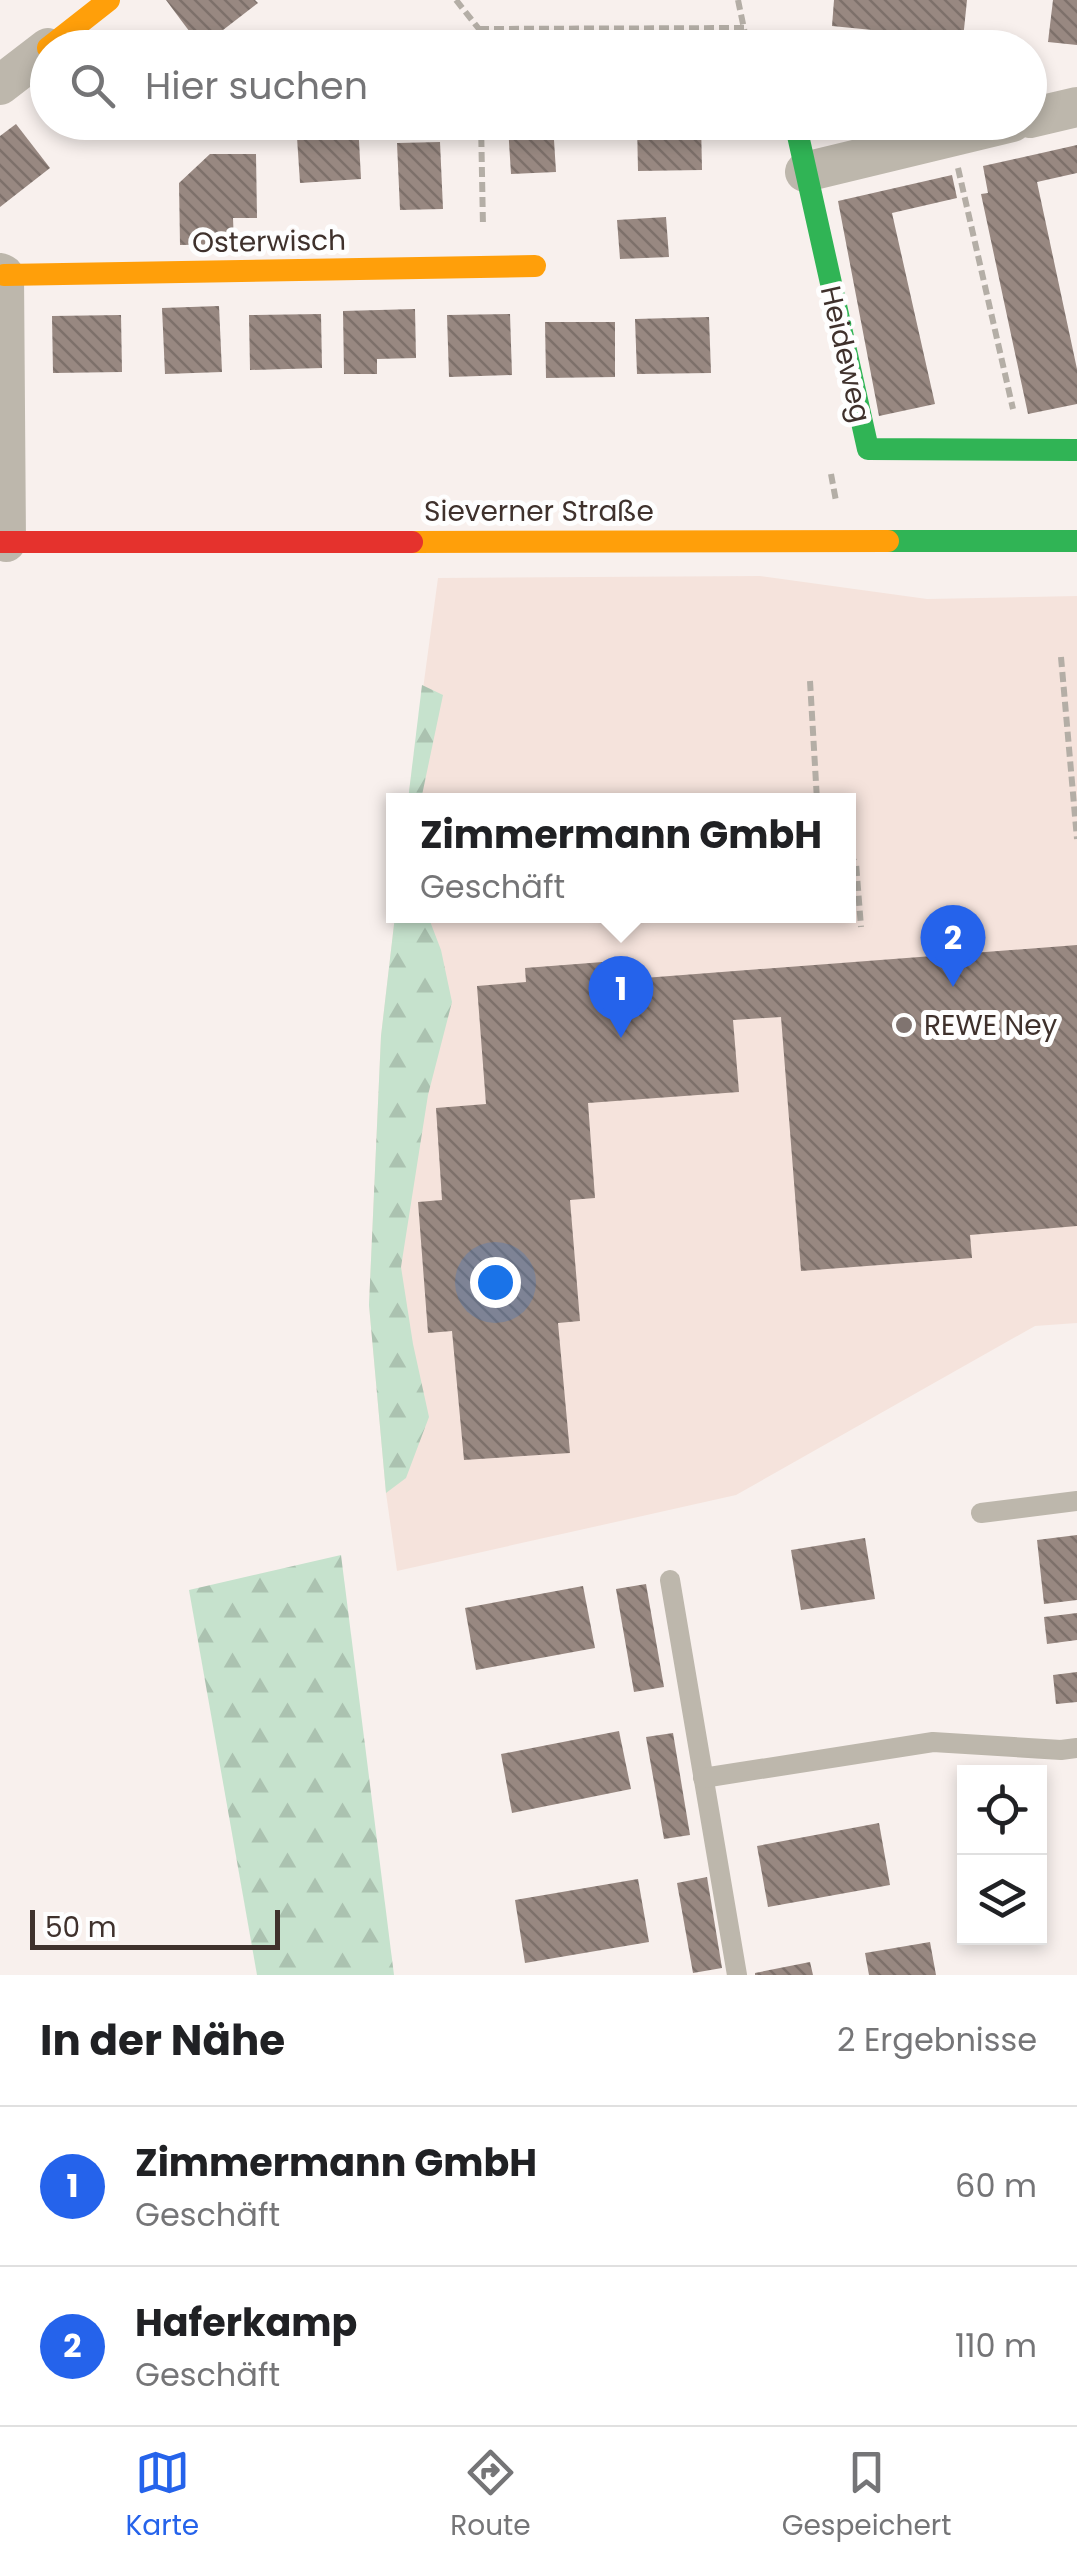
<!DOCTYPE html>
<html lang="de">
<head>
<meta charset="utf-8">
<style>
  body { margin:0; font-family:Poppins,sans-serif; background:#f2f2f2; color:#202124 }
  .controls { position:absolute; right:30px; bottom:30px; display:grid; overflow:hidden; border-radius:0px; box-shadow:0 5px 15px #0003 }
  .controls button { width:90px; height:90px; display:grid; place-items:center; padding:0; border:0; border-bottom:2px solid #e0e0e0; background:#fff; color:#202124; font:50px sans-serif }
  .scale { position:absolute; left:30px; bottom:25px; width:250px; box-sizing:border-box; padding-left:10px; border:5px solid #3f312c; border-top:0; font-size:28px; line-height:35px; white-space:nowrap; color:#3f312c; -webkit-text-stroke:8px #fefefe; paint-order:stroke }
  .you { position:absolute; left:495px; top:1282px; width:35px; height:35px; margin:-25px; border:8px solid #fff; border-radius:50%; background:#1a73e8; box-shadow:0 0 0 15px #1a73e833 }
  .badge { display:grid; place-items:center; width:65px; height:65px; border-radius:50%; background:#2563eb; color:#fff; font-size:32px; font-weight:700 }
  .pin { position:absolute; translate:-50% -82px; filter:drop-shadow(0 2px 5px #0008) }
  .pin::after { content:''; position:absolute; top:52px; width:35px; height:30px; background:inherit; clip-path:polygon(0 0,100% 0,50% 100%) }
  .popup { position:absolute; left:386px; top:793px; width:470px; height:130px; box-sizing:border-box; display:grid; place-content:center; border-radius:0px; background:#fff; filter:drop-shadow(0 2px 8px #0005); font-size:32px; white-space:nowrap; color:#757577 }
  .popup b { font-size:38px; color:#202124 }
  .popup::after { content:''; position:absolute; left:50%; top:100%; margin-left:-20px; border:20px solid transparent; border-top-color:#fff }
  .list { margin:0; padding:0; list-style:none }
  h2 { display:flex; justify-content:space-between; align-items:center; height:130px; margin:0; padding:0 40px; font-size:42px }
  h2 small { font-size:32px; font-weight:400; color:#757577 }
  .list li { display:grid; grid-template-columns:65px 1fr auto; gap:30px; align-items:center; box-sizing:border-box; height:160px; padding:0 40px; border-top:2px solid #e0e0e0 }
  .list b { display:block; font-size:38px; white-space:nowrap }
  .list p { margin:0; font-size:32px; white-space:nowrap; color:#757577 }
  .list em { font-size:32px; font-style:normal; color:#757577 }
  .icon { flex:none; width:55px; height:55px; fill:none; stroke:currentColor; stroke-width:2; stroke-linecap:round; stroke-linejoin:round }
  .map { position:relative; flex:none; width:1077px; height:1975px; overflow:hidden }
  .search { position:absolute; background:#fff; box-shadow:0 5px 15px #0003; left:30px; right:30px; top:30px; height:110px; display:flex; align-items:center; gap:25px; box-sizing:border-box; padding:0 35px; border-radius:55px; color:#757577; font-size:38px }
  .sheet { height:450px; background:#fff }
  nav { display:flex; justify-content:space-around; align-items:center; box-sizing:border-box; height:140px; border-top:2px solid #e0e0e0; background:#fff; font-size:28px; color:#757577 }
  nav a { display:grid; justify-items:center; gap:5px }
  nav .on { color:#2563eb }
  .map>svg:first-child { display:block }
</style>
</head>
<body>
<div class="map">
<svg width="1077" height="1975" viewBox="0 0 1077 1975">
  <defs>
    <pattern id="forest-firs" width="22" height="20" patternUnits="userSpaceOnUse" patternTransform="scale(2.5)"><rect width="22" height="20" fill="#c6e2cd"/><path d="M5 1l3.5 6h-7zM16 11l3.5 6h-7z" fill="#abc2b0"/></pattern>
    <pattern id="building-back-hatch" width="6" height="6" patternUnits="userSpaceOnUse" patternTransform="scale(2.5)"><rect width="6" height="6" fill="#988881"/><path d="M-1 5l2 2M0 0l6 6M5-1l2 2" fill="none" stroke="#7d706a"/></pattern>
  </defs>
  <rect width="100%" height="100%" fill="#f8f0ed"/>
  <polygon fill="#f5e3dc" points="760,576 927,599 1077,596 1077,1323 1035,1326 736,1495 397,1571 386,1493 369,1305 381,1036 395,916 848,916 848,800 408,800 438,578"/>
  <g fill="url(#forest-firs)">
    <polygon points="422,685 443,695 421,800 408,800"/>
    <polygon points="395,916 428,916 441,950 452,1002 428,1095 401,1267 413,1344 429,1417 406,1478 386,1493 369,1305 381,1036"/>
    <polygon points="341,1555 394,1975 257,1975 189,1590"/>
  </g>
  <g fill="url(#building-back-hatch)">
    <polygon points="166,0 255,0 258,3 201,47"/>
    <polygon points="834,0 967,0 963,39 832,26"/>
    <polygon points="1053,0 1077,0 1077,45 1048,42"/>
    <polygon points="125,33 136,48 105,48"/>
    <polygon points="94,122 121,122 104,135"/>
    <polygon points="296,122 358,122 361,179 300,183"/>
    <polygon points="637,122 701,122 702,170 638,171"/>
    <polygon points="16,124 50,168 0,207 0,136"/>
    <polygon points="553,124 556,172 511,174 508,126"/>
    <polygon points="440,142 443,209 400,210 397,143"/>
    <polygon points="1077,145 1077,173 1037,182 1077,369 1077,404 1028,414 981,194 988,193 983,166"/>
    <polygon points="210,154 256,154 257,218 233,218 234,244 180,245 179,183"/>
    <polygon points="952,175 957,198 892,213 935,404 879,416 838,201"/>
    <polygon points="666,217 669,257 620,259 617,220"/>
    <polygon points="219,306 222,372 165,374 162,308"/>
    <polygon points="415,309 416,358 377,359 377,374 344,374 343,311"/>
    <polygon points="321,314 322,368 250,370 249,315"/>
    <polygon points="510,314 512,375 449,377 447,315"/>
    <polygon points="121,315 122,372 53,373 52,316"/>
    <polygon points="709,317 711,373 637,374 635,319"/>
    <polygon points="545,322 615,322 615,377 546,378"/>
    <polygon points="1077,945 1077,1226 970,1235 972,1258 801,1271 781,1017 733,1020 739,1092 588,1103 595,1198 570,1200 580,1321 558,1323 570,1453 464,1460 452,1331 428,1333 418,1202 442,1200 436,1108 486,1104 477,986 526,982 525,968 603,962 605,981"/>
    <polygon points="1077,1535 1077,1600 1044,1604 1037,1540"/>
    <polygon points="865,1538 875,1599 801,1610 791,1550"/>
    <polygon points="646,1584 664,1687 634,1692 616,1589"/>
    <polygon points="583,1586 595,1648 476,1670 465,1608"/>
    <polygon points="1077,1613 1077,1640 1047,1644 1044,1617"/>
    <polygon points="1077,1672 1077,1702 1056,1704 1053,1675"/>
    <polygon points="619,1731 631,1789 512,1813 501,1754"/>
    <polygon points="673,1733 690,1835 664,1839 646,1737"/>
    <polygon points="879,1823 890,1885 768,1907 757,1846"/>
    <polygon points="707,1877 722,1968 693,1973 677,1883"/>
    <polygon points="638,1879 649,1942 525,1963 515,1900"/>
    <polygon points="930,1942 936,1975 869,1975 865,1953"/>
    <polygon points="810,1962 813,1975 755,1975 755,1973"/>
  </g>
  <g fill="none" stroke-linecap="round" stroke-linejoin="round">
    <g stroke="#b4aea6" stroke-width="6" stroke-dasharray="10 5" stroke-linecap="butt">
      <polyline points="456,0 479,29 479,48"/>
      <polyline points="738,0 748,48"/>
      <polyline points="479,29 744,28"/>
      <polyline points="481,122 483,227"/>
      <polyline points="958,168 1013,409"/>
      <polyline points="831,474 836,501"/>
      <polyline points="1061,657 1077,839"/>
      <polyline points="810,681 817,800"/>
      <polyline points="848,854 856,863 861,927"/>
    </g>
    <g stroke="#bdb7ac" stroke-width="20">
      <polyline points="981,1513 1077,1501"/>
      <polyline points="670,1580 737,1975"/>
      <polyline points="703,1778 933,1742 1061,1750 1077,1748"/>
    </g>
    <g stroke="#bdb7ac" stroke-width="40">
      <polyline points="0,85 48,48"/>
      <polyline points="1030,118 1077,107"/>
      <polyline points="805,172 1012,122"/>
      <polyline points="0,273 4,275 6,542"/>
    </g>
    <g stroke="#30b455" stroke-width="22">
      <polyline points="795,122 868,449 1077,450"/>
      <polyline points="888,541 1077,541"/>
    </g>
    <g stroke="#ff9f0a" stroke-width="22">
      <polyline points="48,48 109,0"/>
      <polyline points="4,275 535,266"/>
      <polyline points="412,542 888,541"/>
    </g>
    <polyline stroke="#e5322d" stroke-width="22" points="0,542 412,542"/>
  </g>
  <circle fill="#807470" stroke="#fefefe" stroke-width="4" cx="904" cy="1025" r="10"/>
  <g text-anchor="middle" stroke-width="10" stroke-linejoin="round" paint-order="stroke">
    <g font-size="28" fill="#3f312c" stroke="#fefefe">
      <text transform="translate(269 241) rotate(-1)" y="10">Osterwisch</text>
      <text transform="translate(846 354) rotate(77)" y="10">Heideweg</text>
      <text x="539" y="521">Sieverner Straße</text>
    </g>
    <g font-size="28" fill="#3f312c" stroke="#fefefe" text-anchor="start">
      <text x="924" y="1035">REWE Ney</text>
    </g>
  </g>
</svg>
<div class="controls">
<button><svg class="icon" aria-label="locate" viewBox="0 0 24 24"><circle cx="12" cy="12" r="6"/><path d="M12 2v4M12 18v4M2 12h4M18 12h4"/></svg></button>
<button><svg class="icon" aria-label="layers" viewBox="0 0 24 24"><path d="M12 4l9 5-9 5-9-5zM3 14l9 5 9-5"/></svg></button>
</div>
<div class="scale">50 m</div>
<div class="you"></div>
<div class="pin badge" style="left:621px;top:1038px">1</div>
<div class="popup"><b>Zimmermann GmbH</b>Geschäft</div>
<div class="pin badge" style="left:953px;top:987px">2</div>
<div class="search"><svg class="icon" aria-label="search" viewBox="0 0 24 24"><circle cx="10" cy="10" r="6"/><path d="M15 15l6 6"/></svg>Hier suchen</div>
</div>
<section class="sheet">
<h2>In der Nähe<small>2 Ergebnisse</small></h2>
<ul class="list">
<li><span class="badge">1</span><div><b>Zimmermann GmbH</b><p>Geschäft</p></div><em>60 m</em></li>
<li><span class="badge">2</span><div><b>Haferkamp</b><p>Geschäft</p></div><em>110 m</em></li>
</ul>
</section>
<nav>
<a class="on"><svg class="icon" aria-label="map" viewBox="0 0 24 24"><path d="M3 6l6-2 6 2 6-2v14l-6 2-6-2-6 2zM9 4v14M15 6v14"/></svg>Karte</a>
<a><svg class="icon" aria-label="directions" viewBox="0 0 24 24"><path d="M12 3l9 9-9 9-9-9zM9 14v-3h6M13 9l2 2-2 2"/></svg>Route</a>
<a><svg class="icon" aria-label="saved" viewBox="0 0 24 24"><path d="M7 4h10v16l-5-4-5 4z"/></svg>Gespeichert</a>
</nav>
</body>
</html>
